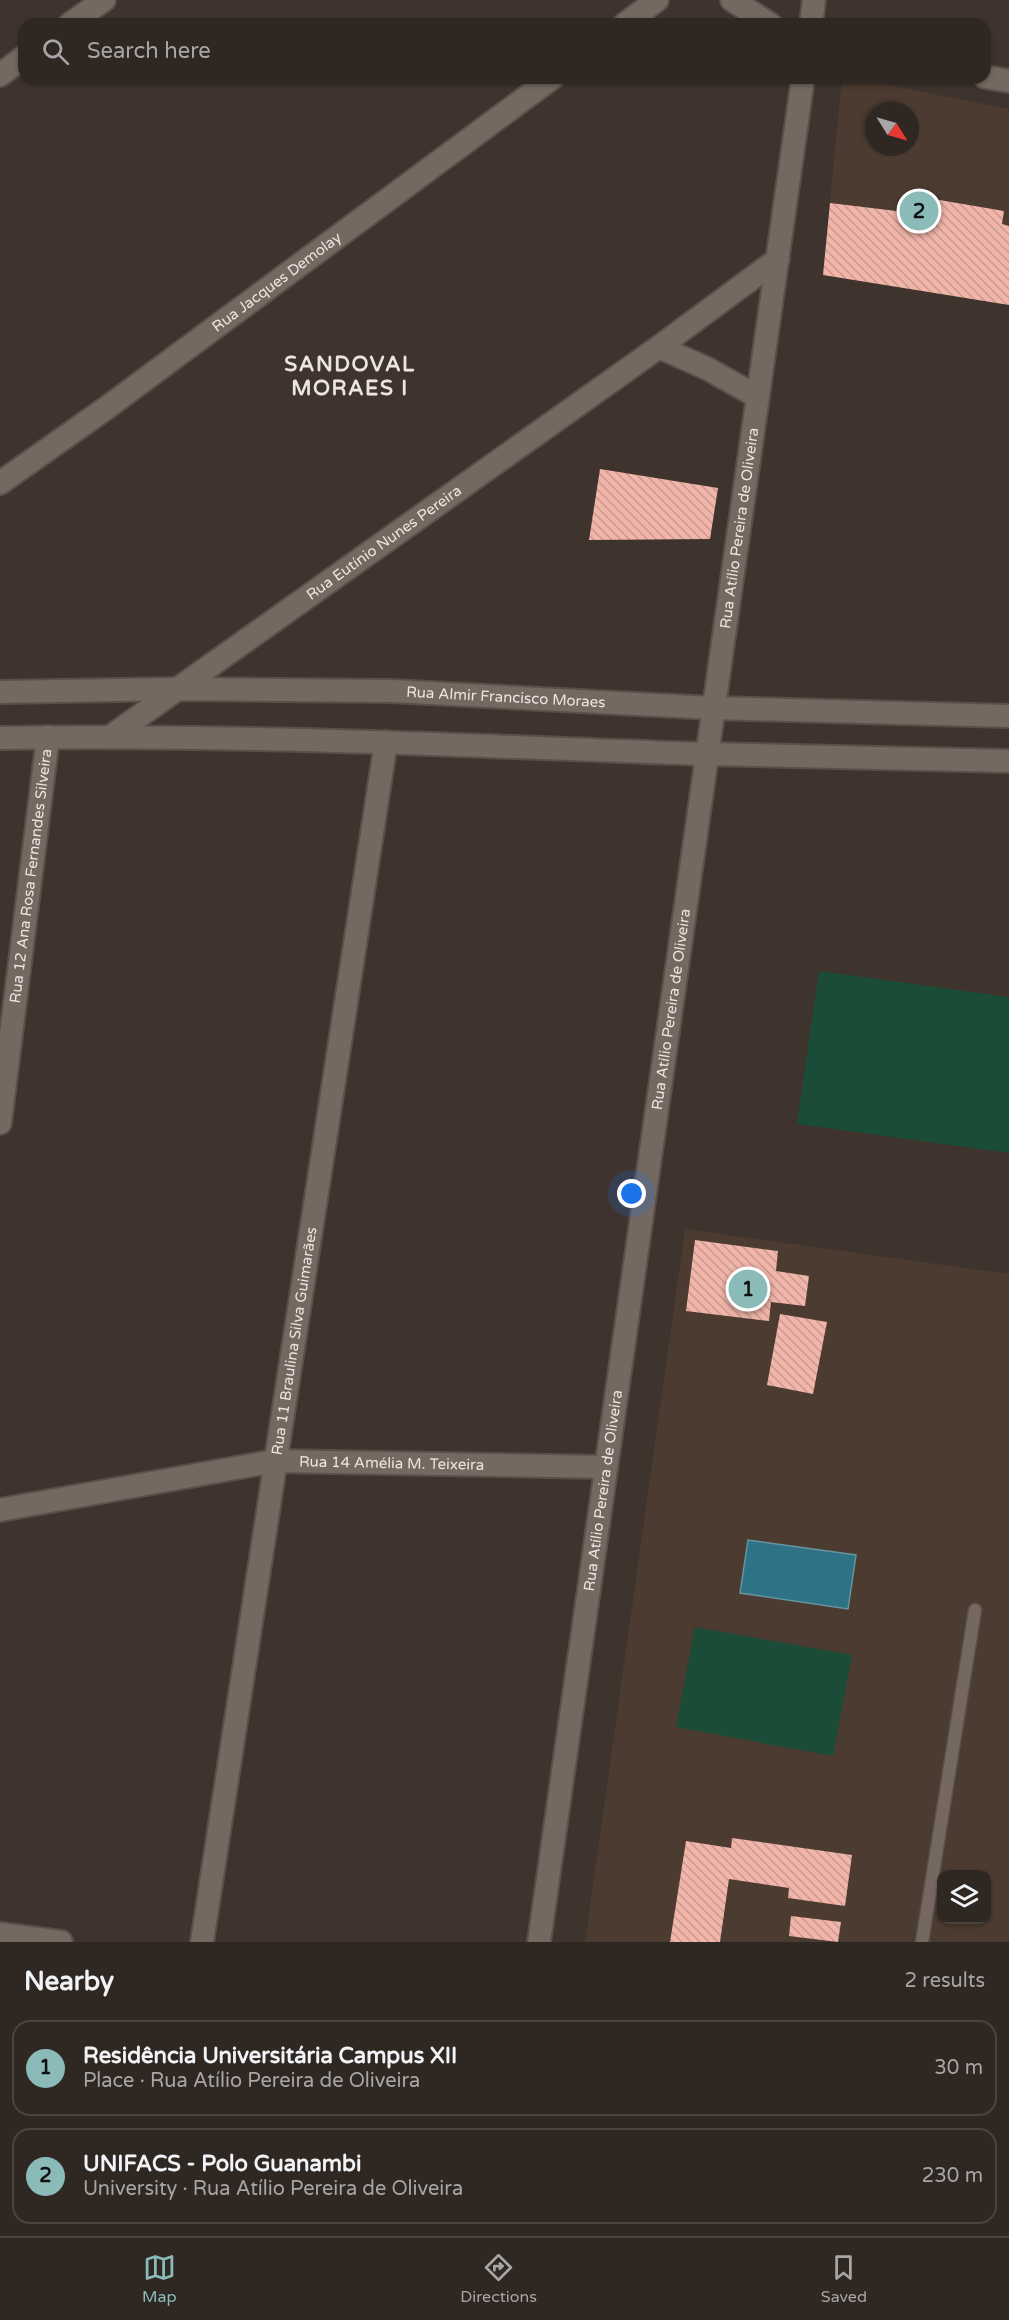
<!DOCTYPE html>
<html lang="en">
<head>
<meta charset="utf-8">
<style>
  body { margin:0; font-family:"Varela Round",sans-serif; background:#372f2a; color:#f1f3f6 }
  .controls { position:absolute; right:18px; bottom:18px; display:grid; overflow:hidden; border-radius:12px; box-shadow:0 2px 4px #0004 }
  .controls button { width:54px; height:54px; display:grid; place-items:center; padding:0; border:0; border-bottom:2px solid #4a4440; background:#2f2722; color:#f1f3f6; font:30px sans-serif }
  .compass { position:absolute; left:865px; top:102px; width:54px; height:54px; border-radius:50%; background:#2f2722; box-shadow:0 2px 4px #0004; rotate:127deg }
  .you { position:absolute; left:632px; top:1194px; width:21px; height:21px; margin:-15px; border:4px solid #fff; border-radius:50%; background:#1a73e8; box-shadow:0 0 0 9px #1a73e833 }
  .badge { display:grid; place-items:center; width:39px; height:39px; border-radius:50%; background:#8bbbb9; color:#111; font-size:20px; font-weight:700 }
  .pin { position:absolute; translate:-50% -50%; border:3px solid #fff; box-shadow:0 2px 6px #0006 }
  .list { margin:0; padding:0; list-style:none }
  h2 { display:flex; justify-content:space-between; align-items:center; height:78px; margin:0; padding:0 24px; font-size:26px }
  h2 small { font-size:20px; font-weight:400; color:#a7a5a5 }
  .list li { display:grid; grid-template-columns:39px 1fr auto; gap:18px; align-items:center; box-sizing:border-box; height:96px; margin:0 12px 12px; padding:0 12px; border:2px solid #4a4440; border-radius:18px }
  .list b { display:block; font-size:22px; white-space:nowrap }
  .list p { margin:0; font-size:20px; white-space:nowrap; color:#a7a5a5 }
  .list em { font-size:20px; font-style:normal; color:#a7a5a5 }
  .icon { flex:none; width:33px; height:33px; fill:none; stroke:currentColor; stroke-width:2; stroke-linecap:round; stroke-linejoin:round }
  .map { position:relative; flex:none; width:1009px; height:1942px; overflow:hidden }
  .search { position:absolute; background:#2f2722; box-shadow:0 2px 4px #0004; left:18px; right:18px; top:18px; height:66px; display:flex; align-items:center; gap:15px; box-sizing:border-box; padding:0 21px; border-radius:18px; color:#a7a5a5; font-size:22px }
  .sheet { height:294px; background:#2f2722 }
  nav { display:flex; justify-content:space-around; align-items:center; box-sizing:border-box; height:84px; border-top:2px solid #4a4440; background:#2f2722; font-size:16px; color:#a7a5a5 }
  nav a { display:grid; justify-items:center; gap:3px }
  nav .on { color:#8bbbb9 }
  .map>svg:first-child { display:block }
</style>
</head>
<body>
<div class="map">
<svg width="1009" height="1942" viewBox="0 0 1009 1942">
  <defs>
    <pattern id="building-back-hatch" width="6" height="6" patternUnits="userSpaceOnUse" patternTransform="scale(1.5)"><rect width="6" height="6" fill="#f2b5a9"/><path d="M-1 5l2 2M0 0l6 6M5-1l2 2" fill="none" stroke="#c79990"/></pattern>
  </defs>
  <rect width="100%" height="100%" fill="#3f342d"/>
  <g fill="#4b3b30" fill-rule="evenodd">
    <path d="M842,78H853L1009,109V305L823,275ZM874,111H910V147H874Z"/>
    <path d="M685,1229L1009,1274V1942H585ZM942,1874H986V1920H942Z"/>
  </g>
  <g fill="#1a4c37">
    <polygon points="819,971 1009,997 1009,1153 797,1124"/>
    <polygon points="695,1627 852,1655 833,1756 676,1727"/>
  </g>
  <polygon fill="#2e7285" stroke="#6794a0" stroke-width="1.5" points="748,1540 856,1555 848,1609 740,1593"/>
  <g fill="url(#building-back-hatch)">
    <polygon points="916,196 1004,211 1002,224 1009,226 1009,305 823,275 830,203 913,213"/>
    <polygon points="600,469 718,488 710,539 589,540"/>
    <polygon points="695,1240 778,1251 776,1271 809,1276 805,1306 771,1302 769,1321 686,1311"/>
    <polygon points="780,1314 827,1322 813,1394 767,1385"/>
    <polygon points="732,1838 852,1855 845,1906 788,1898 789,1888 729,1879 720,1942 670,1942 686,1841 731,1848"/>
    <polygon points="791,1916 841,1922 838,1942 789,1936"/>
  </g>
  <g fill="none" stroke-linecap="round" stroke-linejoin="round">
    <g stroke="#58504a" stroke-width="15">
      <polyline id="service" points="922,1942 975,1610"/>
    </g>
    <g stroke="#58504a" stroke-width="26">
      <g id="minor">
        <polyline points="732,0 770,24"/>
        <polyline points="70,24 104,0"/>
        <polyline points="625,24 657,0"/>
        <polyline points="811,24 814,0"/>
        <polyline points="0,75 24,57"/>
        <polyline points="985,77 1009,81"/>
        <polyline points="659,347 708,369 758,397"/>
        <path id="s1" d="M0,483L105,409L552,78"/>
        <path id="s2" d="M0,692L177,689L392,691L713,708L1009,716"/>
        <path id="s3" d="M110,737L659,347L778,259"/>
        <path d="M0,738C235,734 470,746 705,754C806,757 908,758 1009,761"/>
        <path id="s4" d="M0,1123L48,737"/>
        <path id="s5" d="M0,1510L275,1461L606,1467"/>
        <polyline points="0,1934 61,1942"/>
        <path id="s6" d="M202,1942L386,742"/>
        <path id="s7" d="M539,1942L803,78"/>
      </g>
    </g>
    <use href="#service" stroke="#746860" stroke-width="12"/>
    <use href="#minor" stroke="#746860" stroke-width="22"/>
  </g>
  <g text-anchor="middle" stroke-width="6" stroke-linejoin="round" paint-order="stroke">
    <g font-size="15" fill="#ebe4df" stroke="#3f342d">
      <text dy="5" stroke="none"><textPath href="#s1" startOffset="342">Rua Jacques Demolay</textPath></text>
      <text dy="5" stroke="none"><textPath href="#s7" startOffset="1428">Rua Atílio Pereira de Oliveira</textPath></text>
      <text dy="5" stroke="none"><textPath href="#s3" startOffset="336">Rua Eutínio Nunes Pereira</textPath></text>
      <text dy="5" stroke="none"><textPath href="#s2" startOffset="506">Rua Almir Francisco Moraes</textPath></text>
      <text dy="5" stroke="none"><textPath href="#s4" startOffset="249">Rua 12 Ana Rosa Fernandes Silveira</textPath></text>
      <text dy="5" stroke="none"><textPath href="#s7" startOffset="942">Rua Atílio Pereira de Oliveira</textPath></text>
      <text dy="5" stroke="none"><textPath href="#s6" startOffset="608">Rua 11 Braulina Silva Guimarães</textPath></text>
      <text dy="5" stroke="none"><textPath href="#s5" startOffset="396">Rua 14 Amélia M. Teixeira</textPath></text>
      <text dy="5" stroke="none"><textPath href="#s7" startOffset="456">Rua Atílio Pereira de Oliveira</textPath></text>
    </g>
    <g font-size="21" font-weight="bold" letter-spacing="1.5" fill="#ebe4df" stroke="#3f342d">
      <text x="350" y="371">SANDOVAL<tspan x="350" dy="24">MORAES I</tspan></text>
    </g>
  </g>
</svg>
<div class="controls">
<button><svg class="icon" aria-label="layers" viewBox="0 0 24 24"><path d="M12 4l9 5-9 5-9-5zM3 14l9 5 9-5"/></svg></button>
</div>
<svg class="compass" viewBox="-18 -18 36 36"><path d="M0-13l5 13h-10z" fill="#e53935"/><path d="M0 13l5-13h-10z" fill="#a7a5a5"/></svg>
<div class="you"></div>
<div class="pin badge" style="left:748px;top:1289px">1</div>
<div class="pin badge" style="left:919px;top:211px">2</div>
<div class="search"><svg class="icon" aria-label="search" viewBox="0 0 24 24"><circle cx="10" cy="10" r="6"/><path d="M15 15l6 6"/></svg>Search here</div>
</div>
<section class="sheet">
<h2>Nearby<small>2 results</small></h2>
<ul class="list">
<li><span class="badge">1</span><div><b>Residência Universitária Campus XII</b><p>Place · Rua Atílio Pereira de Oliveira</p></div><em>30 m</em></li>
<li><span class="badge">2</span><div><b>UNIFACS - Polo Guanambi</b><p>University · Rua Atílio Pereira de Oliveira</p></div><em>230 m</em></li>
</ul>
</section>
<nav>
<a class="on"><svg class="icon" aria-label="map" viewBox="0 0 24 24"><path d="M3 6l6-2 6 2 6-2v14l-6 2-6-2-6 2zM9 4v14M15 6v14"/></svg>Map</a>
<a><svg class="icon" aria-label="directions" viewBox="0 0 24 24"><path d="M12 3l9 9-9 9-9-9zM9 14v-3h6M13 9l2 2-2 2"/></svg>Directions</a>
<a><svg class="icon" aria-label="saved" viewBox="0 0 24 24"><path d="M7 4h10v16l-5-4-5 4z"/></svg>Saved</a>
</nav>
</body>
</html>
